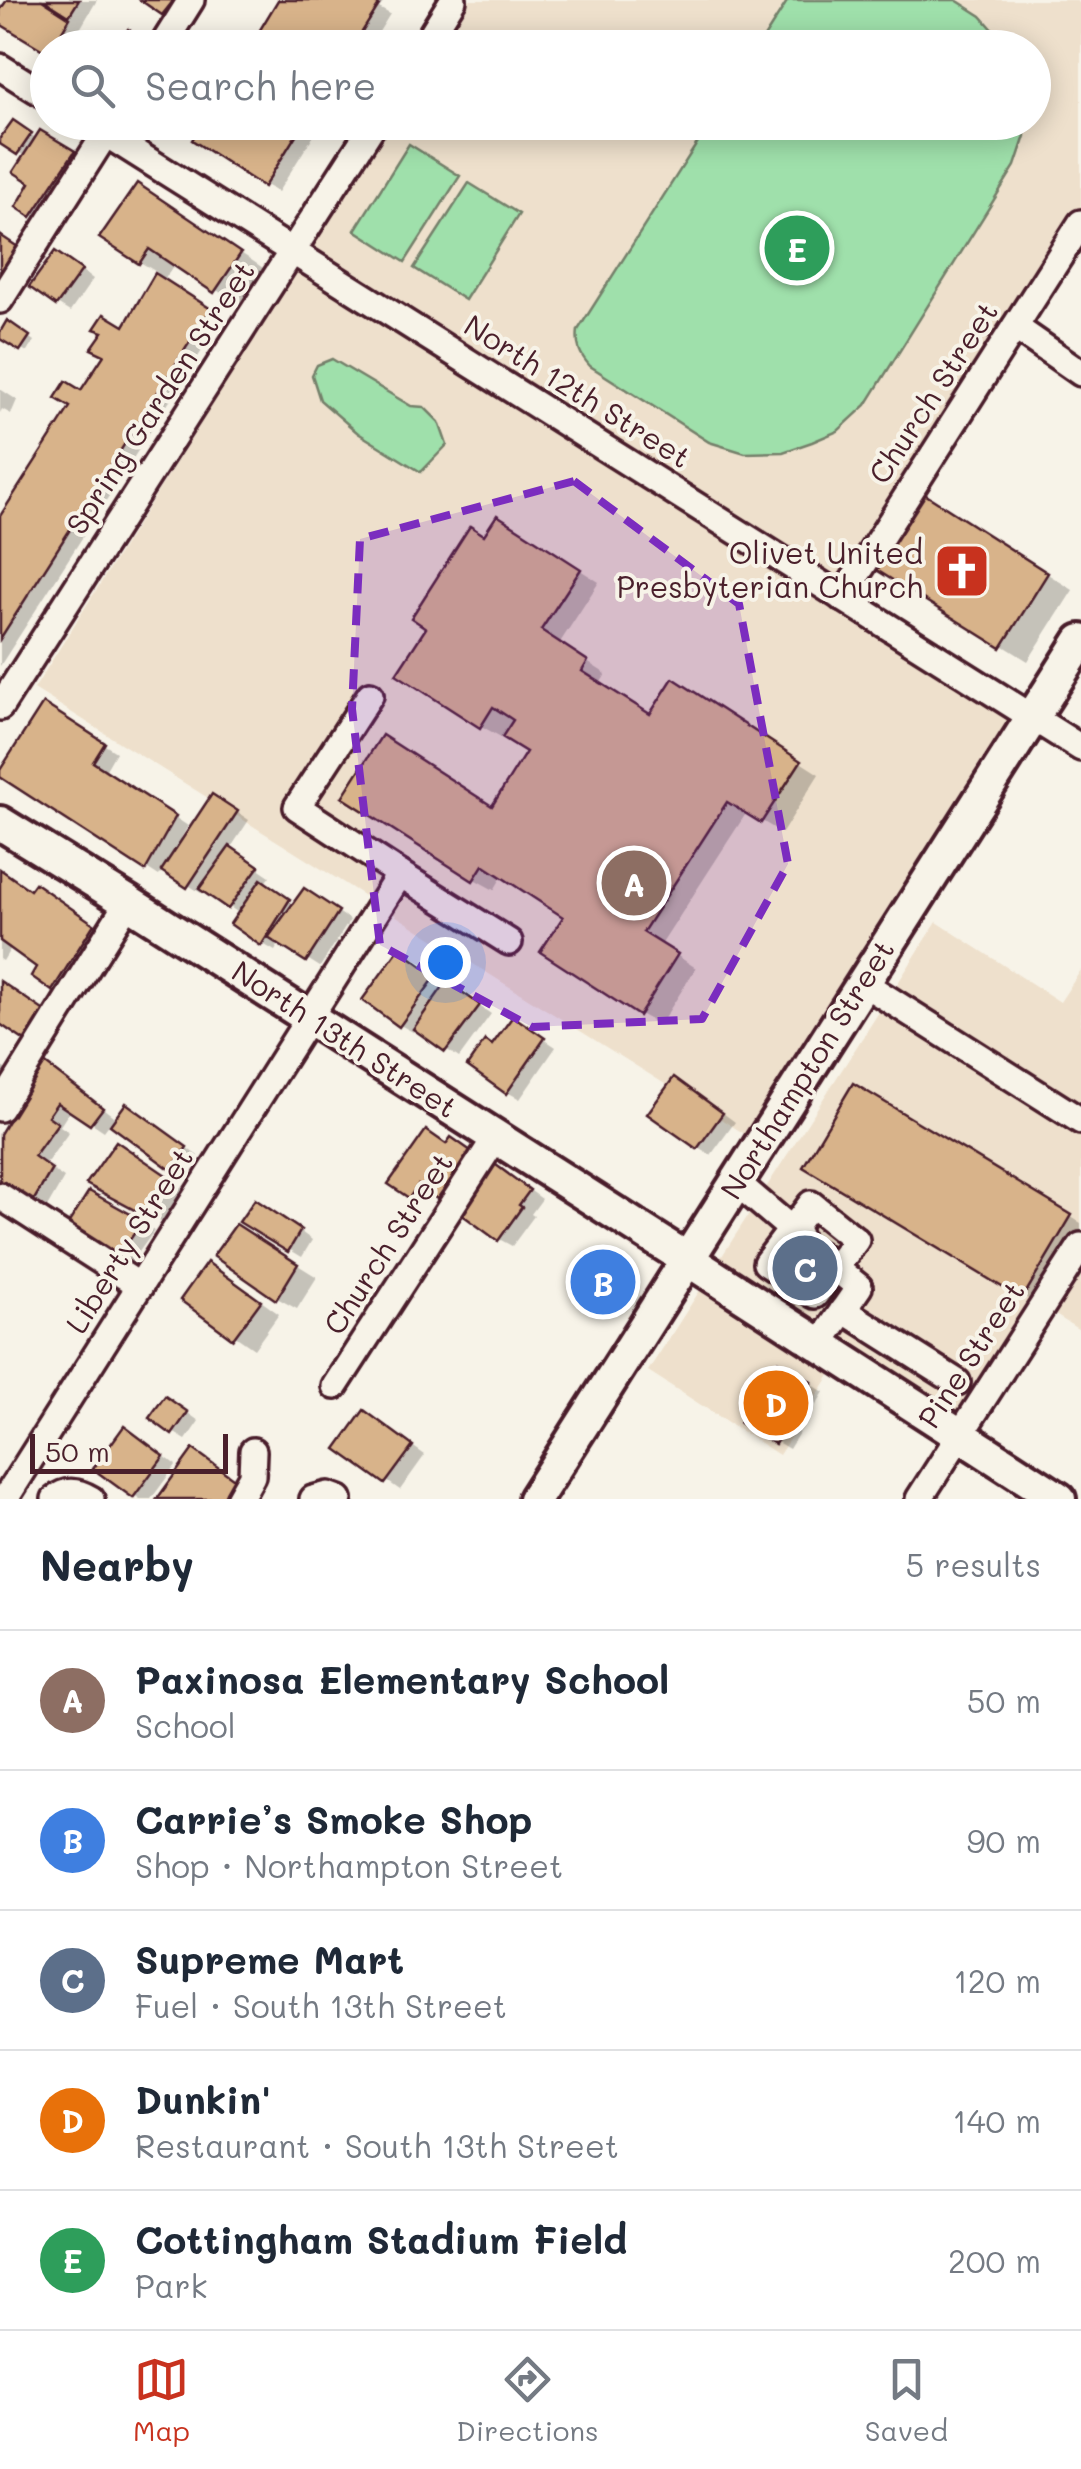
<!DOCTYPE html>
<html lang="en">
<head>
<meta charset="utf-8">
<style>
  body { margin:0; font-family:Mali,sans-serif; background:#f2f2f3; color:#1f2937 }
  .scale { position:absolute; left:30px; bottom:25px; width:198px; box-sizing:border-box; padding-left:10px; border:5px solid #4a1f2b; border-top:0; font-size:28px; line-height:35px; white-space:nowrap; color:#4a1f2b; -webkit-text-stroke:8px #f7f3e8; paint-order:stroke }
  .you { position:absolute; left:445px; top:962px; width:35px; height:35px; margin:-25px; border:8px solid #fff; border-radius:50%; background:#1a73e8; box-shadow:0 0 0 15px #1a73e833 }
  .badge { display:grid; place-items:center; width:65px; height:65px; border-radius:50%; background:#c8321e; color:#fff; font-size:32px; font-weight:700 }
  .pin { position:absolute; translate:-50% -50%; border:5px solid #fff; box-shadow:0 2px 10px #0006 }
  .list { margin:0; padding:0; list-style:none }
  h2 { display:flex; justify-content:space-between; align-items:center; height:130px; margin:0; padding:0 40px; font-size:42px }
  h2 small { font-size:32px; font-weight:400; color:#747a83 }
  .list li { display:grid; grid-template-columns:65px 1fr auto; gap:30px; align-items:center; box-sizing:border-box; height:140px; padding:0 40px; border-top:2px solid #e0e1e3 }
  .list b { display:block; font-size:38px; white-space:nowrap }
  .list p { margin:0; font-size:32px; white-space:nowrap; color:#747a83 }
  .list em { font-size:32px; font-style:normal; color:#747a83 }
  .icon { flex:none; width:55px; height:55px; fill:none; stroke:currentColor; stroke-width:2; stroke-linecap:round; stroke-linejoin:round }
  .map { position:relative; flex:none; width:1081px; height:1499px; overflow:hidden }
  .search { position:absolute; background:#fff; box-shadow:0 5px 25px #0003; left:30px; right:30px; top:30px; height:110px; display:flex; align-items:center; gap:25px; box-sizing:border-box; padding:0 35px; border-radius:55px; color:#747a83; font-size:38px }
  .sheet { height:830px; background:#fff }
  nav { display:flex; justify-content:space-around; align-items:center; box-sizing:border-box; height:140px; border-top:2px solid #e0e1e3; background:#fff; font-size:28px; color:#747a83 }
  nav a { display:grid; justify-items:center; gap:5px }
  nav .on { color:#c8321e }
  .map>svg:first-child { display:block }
</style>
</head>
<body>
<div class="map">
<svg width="1081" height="1499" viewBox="0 0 1081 1499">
  <rect width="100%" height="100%" fill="#f7f3e8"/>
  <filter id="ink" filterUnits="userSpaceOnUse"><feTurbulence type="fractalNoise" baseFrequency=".01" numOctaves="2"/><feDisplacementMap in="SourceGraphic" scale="20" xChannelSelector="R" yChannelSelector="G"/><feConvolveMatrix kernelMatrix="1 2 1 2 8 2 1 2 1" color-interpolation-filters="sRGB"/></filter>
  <g filter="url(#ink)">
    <g fill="#eee0cc">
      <polygon points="466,0 1075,0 1081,4 1081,211 839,597 1016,708 748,1136 34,689 389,123 1034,122 1034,48 436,47"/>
      <polygon points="937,922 1060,1002 1081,970 1081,1331 1049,1311 968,1435 843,1355 779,1455 648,1371"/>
    </g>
    <g fill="#9fe0ab" stroke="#74806b" stroke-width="2.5">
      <polygon points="788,0 956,0 981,16 1003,41 1006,47 758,47"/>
      <path d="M710,123H1024L1025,136L1015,166L866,405L838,431L812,442L783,452L745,453L709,442L590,366C580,355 576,346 578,330Z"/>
      <polygon points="409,144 460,176 405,262 355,230"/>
      <polygon points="469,183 519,214 465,300 414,268"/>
      <polygon points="332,359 411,406 424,407 439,422 447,445 421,472 358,433 320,400 312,375 317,365"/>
    </g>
    <g fill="#0003">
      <polygon points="9,0 97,0 69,48 48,48 0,21 0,15"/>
      <polygon points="281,0 386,0 379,8 390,14 369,48 252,48"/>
      <polygon points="206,122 322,122 278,192 265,185"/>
      <polygon points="14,123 37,139 41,133 86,161 45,222 32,215 34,183 26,157 1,141"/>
      <polygon points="164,201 266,270 242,306 175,264 164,280 223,318 0,666 0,521 125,329 158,273 140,262"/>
      <polygon points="68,261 93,279 70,312 57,304"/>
      <polygon points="8,323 34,341 27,352 0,336"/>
      <polygon points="0,389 17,400 11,414 2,409 0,413"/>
      <polygon points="950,512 1073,590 1028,661 879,568"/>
      <polygon points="517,530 599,582 559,644 606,674 600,684 651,717 693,693 819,774 782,833 747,812 661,945 696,968 660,1025 640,1014 566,916 503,875 494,890 474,879 493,808 530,751 503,734 501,737 481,726 485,537"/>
      <polygon points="56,714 116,752 105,771 188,826 181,838 184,840 225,804 249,820 230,849 270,876 264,884 298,908 317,898 350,920 320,967 280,942 275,951 263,944 233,923 240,914 204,889 201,893 163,869 159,876 0,774"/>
      <polygon points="0,871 31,892 48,894 106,933 66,996 53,989 40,966 12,946 3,961 0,959"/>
      <polygon points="412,960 491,1014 459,1058 416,1028 413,1032 400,1025"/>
      <polygon points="526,1027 556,1047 520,1099 507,1092 494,1047"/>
      <polygon points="0,1066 10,1072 0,1087"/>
      <polygon points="57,1073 117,1119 139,1114 198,1156 185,1175 110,1123 104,1131 71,1109 60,1126 69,1132 45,1165 64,1178 45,1211 0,1182 0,1139"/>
      <polygon points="688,1087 735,1122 711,1155 698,1147"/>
      <polygon points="880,1101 1081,1223 1081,1258 1049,1311 1023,1296"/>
      <polygon points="447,1146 464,1148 482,1160 451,1204 432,1192 423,1203 392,1183"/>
      <polygon points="134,1157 187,1191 165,1224 109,1195"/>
      <polygon points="506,1173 542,1199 531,1214 534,1216 512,1246 499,1239"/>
      <polygon points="89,1195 154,1231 131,1263 69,1226"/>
      <polygon points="269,1209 312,1240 302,1257 242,1221"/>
      <polygon points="256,1239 317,1277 297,1309 277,1298"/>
      <polygon points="228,1277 279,1314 254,1349 183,1300"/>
      <polygon points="779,1364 824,1392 789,1449 743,1422"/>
      <polygon points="178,1406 199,1421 186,1440 173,1432"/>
      <polygon points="377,1421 425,1455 400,1490 340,1448"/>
      <polygon points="138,1437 176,1465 151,1499 140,1499 97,1468"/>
    </g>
    <g fill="#d8b38a" stroke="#4a1f2b" stroke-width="2.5">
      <polygon points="7,0 42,0 70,18 52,48 48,48 48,53 0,24 0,10"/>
      <polygon points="44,0 79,0 69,16"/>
      <polygon points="140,0 174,0 162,15"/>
      <polygon points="278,0 370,0 379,5 352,48 249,48"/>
      <polygon points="128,29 150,44 148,48 115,48"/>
      <polygon points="13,120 32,133 17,155 0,144 0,138"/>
      <polygon points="203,122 304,122 264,187 192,140"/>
      <polygon points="40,130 75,151 31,217 16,207 30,183 13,172"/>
      <polygon points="137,183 241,253 214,293 149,249 139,264 99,238"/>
      <polygon points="0,235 18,247 0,273"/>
      <polygon points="55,251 82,270 56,306 29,287"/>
      <polygon points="155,273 211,309 0,639 0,516 70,407 55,398 66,381 81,390 104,355 91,349 103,332 94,329 104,314 124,326"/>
      <polygon points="7,320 30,336 20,351 0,339 0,332"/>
      <polygon points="923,493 1048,573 1001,648 875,569"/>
      <polygon points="497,515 581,569 541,630 588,661 582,671 650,714 673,678 801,761 761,823 727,802 643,932 678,954 639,1016 540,952 563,917 483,865 473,881 342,797 382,735 492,806 526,752 502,737 513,720 493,707 480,728 396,674 426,628 411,618 470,526 484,535"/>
      <polygon points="43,703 105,743 93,762 176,816 145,871 0,777 0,770"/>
      <polygon points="212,794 238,811 187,888 161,871"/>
      <polygon points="230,846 259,866 228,909 199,889"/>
      <polygon points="0,869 30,890 35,883 94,924 52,991 31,976 36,967 0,941"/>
      <polygon points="261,879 290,899 261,946 230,924"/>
      <polygon points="304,888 339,911 306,962 268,938"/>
      <polygon points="399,949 436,976 399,1027 362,1000"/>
      <polygon points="0,981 46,1012 25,1041 0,1024"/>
      <polygon points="447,981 480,1005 445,1052 413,1029"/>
      <polygon points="513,1016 545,1038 506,1094 467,1066 485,1040 492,1045"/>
      <polygon points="43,1062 103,1108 90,1125 57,1103 48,1116 58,1123 34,1156 52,1169 31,1205 0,1185 0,1134"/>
      <polygon points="674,1077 723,1113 697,1149 647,1114"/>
      <polygon points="853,1083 1072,1215 1022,1299 803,1167"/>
      <polygon points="126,1103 187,1147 171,1170 110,1125"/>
      <polygon points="426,1130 446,1144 451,1137 471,1151 437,1199 418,1185 409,1198 388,1184"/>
      <polygon points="116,1141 169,1177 144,1215 86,1184"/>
      <polygon points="492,1162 530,1190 519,1205 522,1207 498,1241 457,1211"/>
      <polygon points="89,1191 143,1221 117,1258 66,1227"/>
      <polygon points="255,1199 301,1230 288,1252 239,1222"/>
      <polygon points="236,1224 298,1264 276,1300 213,1256"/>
      <polygon points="207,1262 261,1301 233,1339 180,1300"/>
      <polygon points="778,1361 812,1382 775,1444 740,1423"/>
      <polygon points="165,1396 188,1412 172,1435 149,1418"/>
      <polygon points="364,1410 413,1446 385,1484 336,1449"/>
      <polygon points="124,1426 164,1456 133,1498 93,1469"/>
      <polygon points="193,1449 237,1481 224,1499 157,1499"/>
    </g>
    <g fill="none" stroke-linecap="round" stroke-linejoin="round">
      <g stroke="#4a1f2b" stroke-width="32">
        <g id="minor">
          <polyline points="161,48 191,0"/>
          <polyline points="423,48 453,0"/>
          <polyline points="0,67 48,97"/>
          <polyline points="87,122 1081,748"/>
          <polyline points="0,300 113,122"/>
          <polyline points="1015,327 1081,373"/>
          <polyline points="842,598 1081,223"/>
          <polyline points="370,695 297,807 400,874"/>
          <polyline points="0,707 375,122"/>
          <polyline points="863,983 1081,1121"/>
          <polyline points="0,1108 128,902"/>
          <polyline points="736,1182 798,1235"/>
          <polyline points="0,1196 140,1286"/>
          <polygon points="811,1204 856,1240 815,1295 766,1263"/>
          <polyline points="818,1254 859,1287 819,1345"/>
          <polyline points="843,1310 957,1382"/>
          <polyline points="335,1386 496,1137"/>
          <polyline points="5,1499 400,874 509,942"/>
          <path d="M55,1499C66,1489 79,1492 91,1499"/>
          <polyline points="239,1499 252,1476 253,1451"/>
          <polyline points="313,1499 328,1495 339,1499"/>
          <polyline points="919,1499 1081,1246"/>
        </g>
      </g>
      <g stroke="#4a1f2b" stroke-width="40">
        <g id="major">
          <polyline points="0,823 128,902 687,1259 1059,1499"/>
          <polyline points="535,1499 1081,641"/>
        </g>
      </g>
      <use href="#minor" stroke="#f7f3e8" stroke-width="25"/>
      <use href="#major" stroke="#f7f3e8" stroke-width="32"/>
    </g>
  </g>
  <path fill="#7b2cbf" fill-opacity="0.2" stroke="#7b2cbf" stroke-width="8" stroke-dasharray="20 12" stroke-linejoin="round" d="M574,481L739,604L788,864L702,1019L532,1027L380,945L352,709L360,539Z"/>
  <defs>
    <g id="church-square" transform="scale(2.875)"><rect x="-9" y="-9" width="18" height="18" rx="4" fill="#c8321e" stroke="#f7f3e8"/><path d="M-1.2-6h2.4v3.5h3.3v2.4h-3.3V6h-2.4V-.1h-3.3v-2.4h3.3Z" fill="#fff"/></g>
  </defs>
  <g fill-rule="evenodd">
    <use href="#church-square" x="962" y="571"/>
  </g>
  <g text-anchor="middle" stroke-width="8" stroke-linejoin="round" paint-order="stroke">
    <g font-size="30" fill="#4a1f2b" stroke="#f7f3e8">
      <text transform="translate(577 392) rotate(32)" y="10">North 12th Street</text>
      <text transform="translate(934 393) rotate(-57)" y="10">Church Street</text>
      <text transform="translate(161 398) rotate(-57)" y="10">Spring Garden Street</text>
      <text transform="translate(344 1040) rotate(33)" y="10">North 13th Street</text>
      <text transform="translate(808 1070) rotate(-58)" y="10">Northampton Street</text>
      <text transform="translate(130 1241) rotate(-58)" y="10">Liberty Street</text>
      <text transform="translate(389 1244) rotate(-57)" y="10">Church Street</text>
      <text transform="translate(972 1355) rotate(-57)" y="10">Pine Street</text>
    </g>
    <g font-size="30" fill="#4a1f2b" stroke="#f7f3e8" text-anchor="end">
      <text x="923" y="564">Olivet United<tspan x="923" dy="34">Presbyterian Church</tspan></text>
    </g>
  </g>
</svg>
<div class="scale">50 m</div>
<div class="you"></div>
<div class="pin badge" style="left:634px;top:883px;background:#8d6e63">A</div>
<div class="pin badge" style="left:603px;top:1282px;background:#3f7fe0">B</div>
<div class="pin badge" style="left:805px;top:1268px;background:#5c6f8a">C</div>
<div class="pin badge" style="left:776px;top:1403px;background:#e8710a">D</div>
<div class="pin badge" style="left:797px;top:248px;background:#2e9e5b">E</div>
<div class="search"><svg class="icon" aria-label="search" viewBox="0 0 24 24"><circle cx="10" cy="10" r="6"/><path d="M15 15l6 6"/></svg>Search here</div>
</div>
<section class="sheet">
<h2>Nearby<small>5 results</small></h2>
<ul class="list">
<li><span class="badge" style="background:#8d6e63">A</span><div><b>Paxinosa Elementary School</b><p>School</p></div><em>50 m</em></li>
<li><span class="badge" style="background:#3f7fe0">B</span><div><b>Carrie’s Smoke Shop</b><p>Shop · Northampton Street</p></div><em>90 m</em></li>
<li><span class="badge" style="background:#5c6f8a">C</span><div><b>Supreme Mart</b><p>Fuel · South 13th Street</p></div><em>120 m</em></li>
<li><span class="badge" style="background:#e8710a">D</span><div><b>Dunkin'</b><p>Restaurant · South 13th Street</p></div><em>140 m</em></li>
<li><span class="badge" style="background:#2e9e5b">E</span><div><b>Cottingham Stadium Field</b><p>Park</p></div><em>200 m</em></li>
</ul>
</section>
<nav>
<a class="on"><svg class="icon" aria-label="map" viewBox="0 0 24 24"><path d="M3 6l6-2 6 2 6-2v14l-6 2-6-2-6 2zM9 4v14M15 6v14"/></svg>Map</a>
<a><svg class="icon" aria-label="directions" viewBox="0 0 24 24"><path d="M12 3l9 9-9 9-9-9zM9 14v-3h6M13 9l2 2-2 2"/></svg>Directions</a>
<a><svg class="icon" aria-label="saved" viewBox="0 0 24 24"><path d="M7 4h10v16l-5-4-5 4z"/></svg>Saved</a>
</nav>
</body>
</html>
